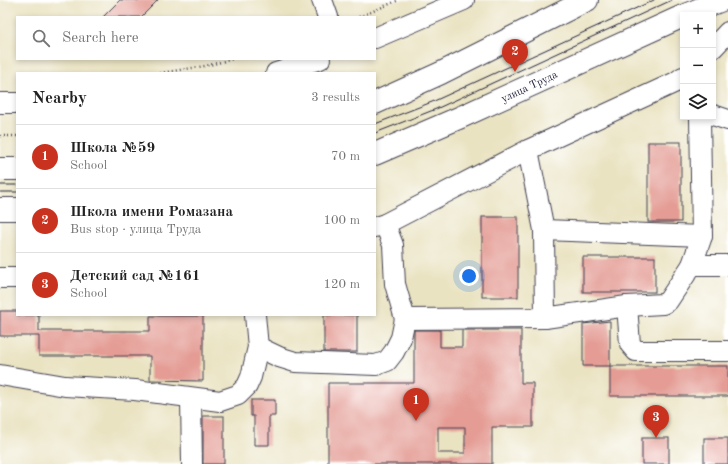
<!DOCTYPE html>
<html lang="en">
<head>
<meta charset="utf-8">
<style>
  body { margin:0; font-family:"Old Standard TT",serif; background:#f6f6f6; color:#222 }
  .controls { position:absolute; right:12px; top:12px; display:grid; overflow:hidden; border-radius:0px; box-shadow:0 2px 6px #0003 }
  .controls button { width:36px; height:36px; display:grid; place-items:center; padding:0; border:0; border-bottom:1px solid #e0e0e0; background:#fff; color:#222; font:20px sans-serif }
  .you { position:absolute; left:469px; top:276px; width:14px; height:14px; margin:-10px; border:3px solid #fff; border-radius:50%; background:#1a73e8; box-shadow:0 0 0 6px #1a73e833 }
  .badge { display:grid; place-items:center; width:26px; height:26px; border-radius:50%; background:#c8321e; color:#fff; font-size:13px; font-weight:700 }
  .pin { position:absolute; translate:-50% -33px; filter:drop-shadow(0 1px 2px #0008) }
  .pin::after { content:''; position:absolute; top:21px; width:14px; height:12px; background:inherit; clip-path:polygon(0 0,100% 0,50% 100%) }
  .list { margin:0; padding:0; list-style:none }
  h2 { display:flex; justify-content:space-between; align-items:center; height:52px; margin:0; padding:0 16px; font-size:17px }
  h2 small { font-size:13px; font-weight:400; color:#767676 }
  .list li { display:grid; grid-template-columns:26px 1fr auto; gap:12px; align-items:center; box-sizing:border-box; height:64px; padding:0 16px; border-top:1px solid #e0e0e0 }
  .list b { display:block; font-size:15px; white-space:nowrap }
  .list p { margin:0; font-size:13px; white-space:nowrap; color:#767676 }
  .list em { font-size:13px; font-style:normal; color:#767676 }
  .icon { flex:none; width:22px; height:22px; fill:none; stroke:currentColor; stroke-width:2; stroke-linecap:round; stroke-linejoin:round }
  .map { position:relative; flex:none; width:728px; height:464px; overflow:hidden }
  .search { position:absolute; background:#fff; box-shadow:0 2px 6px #0003; left:16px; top:16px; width:360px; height:44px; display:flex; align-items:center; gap:10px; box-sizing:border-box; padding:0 14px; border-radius:0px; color:#767676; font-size:15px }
  .panel { position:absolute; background:#fff; box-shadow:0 2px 6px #0003; left:16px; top:72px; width:360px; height:244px; border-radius:0px }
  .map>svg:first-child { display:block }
</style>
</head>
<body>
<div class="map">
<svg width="728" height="464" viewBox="0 0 728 464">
  <rect width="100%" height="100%" fill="#fff"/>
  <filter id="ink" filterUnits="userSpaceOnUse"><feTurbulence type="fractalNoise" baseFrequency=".025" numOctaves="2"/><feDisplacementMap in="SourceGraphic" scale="8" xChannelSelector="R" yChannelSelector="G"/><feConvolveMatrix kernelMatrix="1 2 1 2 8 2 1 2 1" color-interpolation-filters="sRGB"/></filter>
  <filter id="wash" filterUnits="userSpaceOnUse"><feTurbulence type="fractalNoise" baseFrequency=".012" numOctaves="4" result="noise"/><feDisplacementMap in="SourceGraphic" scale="16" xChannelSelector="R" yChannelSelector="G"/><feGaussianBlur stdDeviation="0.9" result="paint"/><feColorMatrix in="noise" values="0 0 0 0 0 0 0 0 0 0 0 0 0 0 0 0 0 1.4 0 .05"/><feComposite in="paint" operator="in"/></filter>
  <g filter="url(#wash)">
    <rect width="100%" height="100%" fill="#eae3c2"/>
    <g id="blocks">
      <g fill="#e49c94" fill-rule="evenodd">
        <polygon points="120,0 158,0 141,17 103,17"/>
        <rect x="648" y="142" width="33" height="80"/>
        <rect x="482" y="217" width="36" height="80"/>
        <rect x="583" y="257" width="72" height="35"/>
        <polygon points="0,311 17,311 17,315 39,315 39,331 150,331 150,316 203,316 203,381 150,380 150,356 39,356 39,336 0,336"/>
        <rect x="324" y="315" width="33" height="37"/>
        <polygon points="610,321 610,366 583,366 583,324"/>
        <path d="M414,330H440V347H462V330H521V383H533V427H492V464H328V383H414ZM438,427H465V453H438Z"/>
        <rect x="610" y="366" width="118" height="30"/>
        <polygon points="251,400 275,400 275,416 269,416 269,445 254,445 254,416 251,416"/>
        <rect x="203" y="416" width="21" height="48"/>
        <rect x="642" y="438" width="27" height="26"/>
        <rect x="704" y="438" width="24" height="26"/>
      </g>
    </g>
  </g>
  <g filter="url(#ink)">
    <use href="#blocks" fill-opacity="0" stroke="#403f4f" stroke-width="1"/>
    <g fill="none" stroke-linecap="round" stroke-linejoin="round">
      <g stroke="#403f4f" stroke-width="22">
        <g id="minor">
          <polyline points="322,0 328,17"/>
          <polyline points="375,38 464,0"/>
          <polyline points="713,48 728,32"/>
          <polyline points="276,73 320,59"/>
          <polyline points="0,103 17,103"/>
          <polyline points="713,115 728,120"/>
          <polyline points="700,117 702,236 692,265 728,265"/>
          <polyline points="375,227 385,224 528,150 676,82 683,77"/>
          <polyline points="544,230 702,236"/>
          <polyline points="0,278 17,278"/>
          <polyline points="627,306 630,344 636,351 728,351"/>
          <polyline points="545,318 627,306 663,304 668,301 692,265"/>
          <polyline points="405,319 545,318 544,230 528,150"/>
          <polyline points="258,347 279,357 295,362 376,365 387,361 394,352 401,338 405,319 395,284 393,245 385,224"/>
          <polyline points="0,375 65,386 135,390 220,401 238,395 247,386 251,377 258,347 255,315"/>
          <polyline points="191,398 192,464"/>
        </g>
      </g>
      <g stroke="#403f4f" stroke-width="24">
        <g id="major">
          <polyline points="685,15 722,0"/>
          <polyline points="375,103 441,73 587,0"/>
          <polyline points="375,154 461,117 683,16"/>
          <polyline points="0,169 17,169"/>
          <polyline points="0,209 17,209"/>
        </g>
      </g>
      <g stroke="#403f4f" stroke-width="2.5" stroke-dasharray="1 3" stroke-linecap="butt">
        <polyline points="359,17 399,0"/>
        <polyline points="160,73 205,66 233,59"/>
        <polyline points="0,136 17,136"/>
      </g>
      <use href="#minor" stroke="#fff" stroke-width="20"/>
      <use href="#major" stroke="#fff" stroke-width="22"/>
      <g stroke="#22223b" stroke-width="1">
        <polyline points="375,124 432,102 654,0"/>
        <polyline points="375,133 436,109 672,0"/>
        <polyline points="0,185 17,185"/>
        <polyline points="0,192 17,192"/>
      </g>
    </g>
  </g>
  <g text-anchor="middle" stroke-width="3" stroke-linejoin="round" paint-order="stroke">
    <g font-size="11" fill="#22223b" stroke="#fff">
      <text transform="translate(529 86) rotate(-25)" y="4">улица Труда</text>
    </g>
  </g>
</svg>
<div class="controls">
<button>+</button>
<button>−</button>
<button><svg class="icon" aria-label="layers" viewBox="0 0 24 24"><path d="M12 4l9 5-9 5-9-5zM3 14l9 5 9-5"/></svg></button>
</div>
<div class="you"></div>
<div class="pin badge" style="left:416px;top:421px">1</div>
<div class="pin badge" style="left:515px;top:72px">2</div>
<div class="pin badge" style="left:656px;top:438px">3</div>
<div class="search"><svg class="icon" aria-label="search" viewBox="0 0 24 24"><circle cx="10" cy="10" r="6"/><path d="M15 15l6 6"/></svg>Search here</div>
<section class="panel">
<h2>Nearby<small>3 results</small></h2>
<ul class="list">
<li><span class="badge">1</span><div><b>Школа №59</b><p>School</p></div><em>70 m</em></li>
<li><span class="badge">2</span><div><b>Школа имени Ромазана</b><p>Bus stop · улица Труда</p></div><em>100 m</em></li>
<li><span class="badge">3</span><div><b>Детский сад №161</b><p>School</p></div><em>120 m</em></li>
</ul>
</section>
</div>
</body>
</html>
